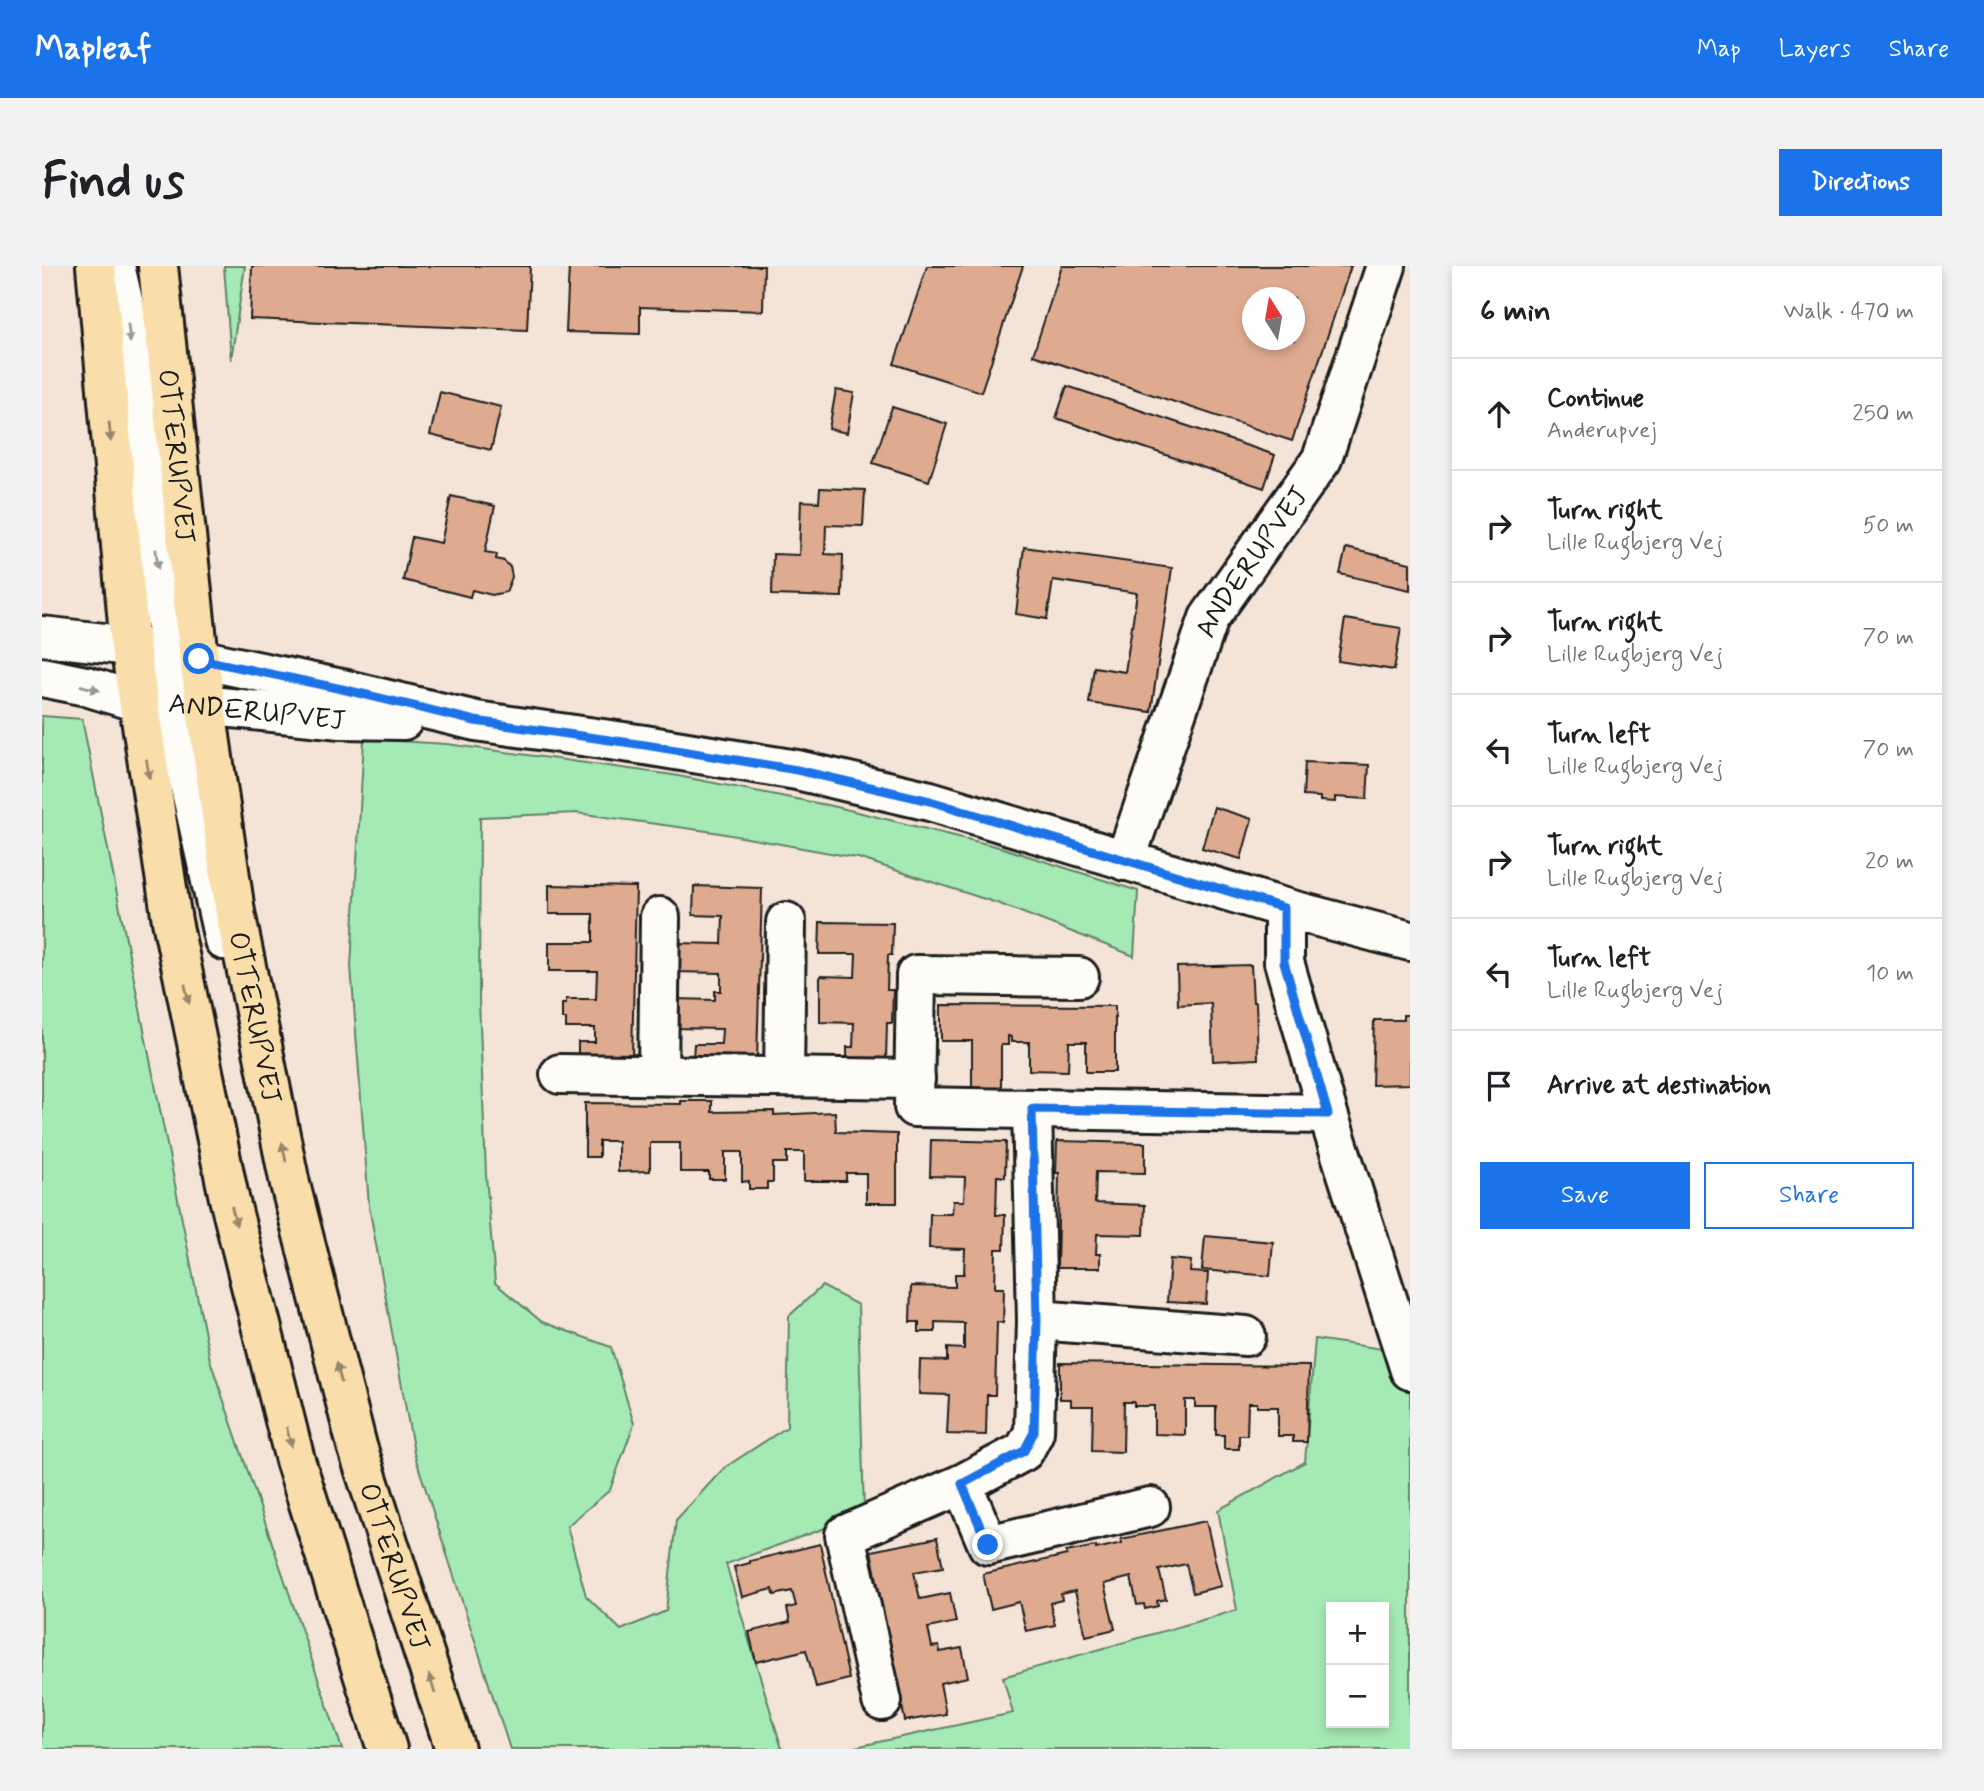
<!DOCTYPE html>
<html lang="en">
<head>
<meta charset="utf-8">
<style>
  body { margin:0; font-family:Mynerve,sans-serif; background:#f2f2f2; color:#202124 }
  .controls { position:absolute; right:21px; bottom:21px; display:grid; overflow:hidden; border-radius:0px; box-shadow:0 4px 10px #0003 }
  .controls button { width:63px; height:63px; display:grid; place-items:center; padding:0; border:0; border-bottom:2px solid #e0e0e0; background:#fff; color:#202124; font:35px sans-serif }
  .compass { position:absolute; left:1200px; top:21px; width:63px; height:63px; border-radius:50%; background:#fff; box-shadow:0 4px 10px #0003; rotate:349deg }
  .stop { position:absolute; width:21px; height:21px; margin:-16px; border:5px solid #1a73e8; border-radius:50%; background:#fff }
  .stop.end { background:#1a73e8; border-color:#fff; box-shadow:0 2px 7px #0008 }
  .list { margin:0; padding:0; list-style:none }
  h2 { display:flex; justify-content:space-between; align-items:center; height:91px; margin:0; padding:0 28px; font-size:30px }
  h2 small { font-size:23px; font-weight:400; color:#757577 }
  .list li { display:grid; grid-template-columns:46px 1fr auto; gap:21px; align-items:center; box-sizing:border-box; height:112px; padding:0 28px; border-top:2px solid #e0e0e0 }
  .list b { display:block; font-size:26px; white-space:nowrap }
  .list p { margin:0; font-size:23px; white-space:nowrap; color:#757577 }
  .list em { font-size:23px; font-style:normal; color:#757577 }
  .actions { display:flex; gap:14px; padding:21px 28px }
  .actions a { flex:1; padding:16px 0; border:2px solid #1a73e8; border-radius:0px; text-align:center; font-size:24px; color:#1a73e8 }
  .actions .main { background:#1a73e8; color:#fff }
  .icon { flex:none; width:38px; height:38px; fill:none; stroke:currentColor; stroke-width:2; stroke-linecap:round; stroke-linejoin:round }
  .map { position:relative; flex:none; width:1368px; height:1483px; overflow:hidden; border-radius:0px }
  header { display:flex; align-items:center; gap:42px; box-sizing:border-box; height:98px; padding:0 35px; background:#1a73e8; color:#fff }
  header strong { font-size:33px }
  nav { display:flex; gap:38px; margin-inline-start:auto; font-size:24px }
  .intro { display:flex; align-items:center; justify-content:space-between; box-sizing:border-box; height:168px; padding:0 42px }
  h1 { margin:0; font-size:49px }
  .button { padding:18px 32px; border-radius:0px; background:#1a73e8; color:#fff; font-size:24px; font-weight:700 }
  main { display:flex; gap:42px; padding:0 42px }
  aside { flex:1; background:#fff; border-radius:0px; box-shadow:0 4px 10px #0003 }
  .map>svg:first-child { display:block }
</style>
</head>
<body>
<header>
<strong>Mapleaf</strong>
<nav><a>Map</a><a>Layers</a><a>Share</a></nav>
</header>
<div class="intro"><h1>Find us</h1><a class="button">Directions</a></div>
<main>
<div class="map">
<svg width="1368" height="1483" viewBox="0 0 1368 1483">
  <rect width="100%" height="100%" fill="#f4e4d8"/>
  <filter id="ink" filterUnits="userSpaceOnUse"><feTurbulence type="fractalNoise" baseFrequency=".0143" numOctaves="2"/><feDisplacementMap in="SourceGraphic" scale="14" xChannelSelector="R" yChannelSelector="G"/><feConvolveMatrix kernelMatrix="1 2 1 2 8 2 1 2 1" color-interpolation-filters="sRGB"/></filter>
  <g filter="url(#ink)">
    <g fill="#a5eab5" stroke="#608368" stroke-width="2" fill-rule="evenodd">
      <polygon points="182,0 203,0 189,94"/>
      <polygon points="0,450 40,453 168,1094 300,1483 0,1483"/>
      <polygon points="322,473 405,478 631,509 795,541 961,582 1096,625 1092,690 958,638 816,592 672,566 535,547 438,551 437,733 444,909 453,1017 500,1056 569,1081 592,1158 568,1224 525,1260 544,1330 579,1364 624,1345 634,1254 682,1202 745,1161 747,1050 780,1020 816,1039 822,1244 778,1264 684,1298 740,1483 468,1483 372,1187 327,940 309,700"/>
      <path d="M1273,1073L1368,1087V1483H804L971,1447L961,1411L1195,1344L1176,1244L1263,1196ZM1289,1341H1342V1457H1289Z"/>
    </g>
    <g fill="#deab91" stroke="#1c1c1c" stroke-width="2" fill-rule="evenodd">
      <polygon points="210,0 488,0 485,64 208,53"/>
      <polygon points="527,0 722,0 721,45 598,41 598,68 524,66"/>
      <polygon points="885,0 981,0 939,126 852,98"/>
      <path d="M1020,0H1309L1250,175L991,89ZM1210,32H1252V74H1210Z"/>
      <polygon points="1025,120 1233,189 1222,222 1014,152"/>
      <polygon points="794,124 812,127 805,167 787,163"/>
      <polygon points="398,126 459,141 449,184 388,169"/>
      <polygon points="850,141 905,158 887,215 831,197"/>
      <polygon points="778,222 823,224 821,260 784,259 783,288 801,289 800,331 730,329 731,288 757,289 759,235 777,236"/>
      <polygon points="409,230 453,240 443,286 455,288 454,293 462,295 468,301 470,311 464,326 450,329 430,324 428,331 361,314 370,271 399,277"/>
      <polygon points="982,281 1130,302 1109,446 1047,437 1052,401 1083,406 1095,327 1011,314 1005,353 974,348"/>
      <polygon points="1304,282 1368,297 1368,324 1298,308"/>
      <polygon points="1303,353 1359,362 1352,404 1296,395"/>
      <polygon points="1263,496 1327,499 1325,533 1293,531 1293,536 1278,535 1278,531 1261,530"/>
      <polygon points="1172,541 1210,553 1199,593 1160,582"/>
      <polygon points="507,619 594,621 590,792 536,791 536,776 553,776 553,762 524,762 524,753 520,753 520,738 524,738 524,733 554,733 555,705 507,705 507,676 551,676 551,648 507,648"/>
      <polygon points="652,620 720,622 715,793 651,792 652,778 679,778 680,763 633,762 633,733 673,734 673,725 679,725 679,707 633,706 634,677 680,678 681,650 651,649"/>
      <polygon points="778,656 851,657 850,689 846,689 845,724 851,724 850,757 845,757 844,794 805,794 805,781 811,781 812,757 778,756 778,710 813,711 814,688 777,688"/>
      <polygon points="1209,699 1211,736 1214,736 1216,793 1171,795 1169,737 1136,739 1135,701"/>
      <polygon points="899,739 1073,740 1073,806 1044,806 1044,776 1027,776 1026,805 987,804 987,776 969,776 969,771 966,770 966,779 959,779 959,823 930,823 930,775 899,775"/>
      <polygon points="1361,749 1368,749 1368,818 1330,819 1332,754 1361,754"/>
      <polygon points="639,835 670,835 670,846 732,845 732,849 793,846 794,866 855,868 855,937 824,937 824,907 804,907 804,915 762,915 762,886 745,886 745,897 731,897 731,916 725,916 725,923 707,923 707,915 700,916 700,886 683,886 683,913 667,913 667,906 638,906 638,877 608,877 608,905 576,906 576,875 557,875 557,891 543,891 543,837 639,838"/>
      <polygon points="889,874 964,876 963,911 955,910 954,949 963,949 962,983 954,983 953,1022 962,1022 961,1057 955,1056 953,1129 945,1129 944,1169 905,1168 907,1129 877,1128 878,1094 905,1095 905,1082 922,1083 922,1057 893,1056 893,1066 877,1066 877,1056 868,1056 869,1020 913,1021 913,1008 922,1008 923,983 887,982 888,948 910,948 911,935 922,935 923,911 888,910"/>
      <polygon points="1015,875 1103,877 1103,907 1054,906 1053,937 1103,939 1102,969 1055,968 1054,988 1058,988 1058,1002 1015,1002 1017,907 1014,907"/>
      <polygon points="1163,970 1231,976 1228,1010 1160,1004"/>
      <polygon points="1128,993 1149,995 1148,1006 1166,1007 1164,1038 1125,1036"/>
      <polygon points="1018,1097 1267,1100 1265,1176 1251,1176 1251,1170 1236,1170 1236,1141 1215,1141 1215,1137 1206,1137 1205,1169 1197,1169 1197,1183 1182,1183 1182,1169 1174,1169 1174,1141 1153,1141 1153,1134 1143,1134 1143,1169 1112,1168 1112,1140 1092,1140 1092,1136 1082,1136 1081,1186 1050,1185 1051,1140 1029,1140 1029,1133 1018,1133"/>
      <polygon points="1164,1255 1179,1320 1151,1327 1144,1298 1117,1304 1124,1333 1115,1335 1116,1340 1103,1343 1102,1338 1095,1339 1089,1311 1062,1318 1073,1363 1044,1370 1033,1325 1019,1328 1020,1334 1008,1337 1013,1359 984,1365 977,1336 949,1343 941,1308 1025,1289 1024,1286 1054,1280 1054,1283 1080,1277 1079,1273"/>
      <polygon points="895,1272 901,1301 872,1306 878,1333 908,1327 914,1356 886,1362 890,1381 897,1380 898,1386 920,1382 926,1411 898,1417 904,1448 863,1455 829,1285"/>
      <polygon points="778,1278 807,1413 774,1421 764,1384 714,1396 707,1366 748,1356 745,1342 754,1340 750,1325 732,1329 731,1323 700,1331 692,1301 708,1297 708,1295"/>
    </g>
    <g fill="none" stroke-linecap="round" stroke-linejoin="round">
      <g stroke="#1c1c1c" stroke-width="44">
        <g id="minor">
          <polyline points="73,0 86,56 122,345 131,388 144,409"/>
          <polyline points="0,370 88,380 157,393 300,423 434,455 603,479 755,504 888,535 1242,642 1368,675"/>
          <polyline points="88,380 130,436 138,462 143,498 182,674"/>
          <path id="s1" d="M0,411L44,420L96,436H130L299,453L361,454"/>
          <path id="s2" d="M1083,595L1167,352L1280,193L1344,0"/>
          <polyline points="1242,642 1242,696 1286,848 1368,1104"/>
          <polyline points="1037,711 874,709 872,841 1286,848"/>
          <polyline points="518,808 873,813"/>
          <polyline points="616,809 618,651"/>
          <polyline points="742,811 744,656"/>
          <polyline points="995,1054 1204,1070"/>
          <polyline points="920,1218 946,1279 1108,1241"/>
          <polyline points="840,1435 803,1269 920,1218 982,1185 992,1166 995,1054 990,843"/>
        </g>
      </g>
      <g stroke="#1c1c1c" stroke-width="44">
        <g id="major">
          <polyline points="54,0 88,380 130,655 187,932 253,1194 345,1483"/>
          <path id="s3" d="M116,0L157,393L193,646L248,918L315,1180L413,1483"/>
        </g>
      </g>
      <use href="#minor" stroke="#fdfcf7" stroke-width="38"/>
      <use href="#major" stroke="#f9deab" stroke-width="38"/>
    </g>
    <defs><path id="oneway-solid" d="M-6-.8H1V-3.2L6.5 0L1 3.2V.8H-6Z" transform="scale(1.75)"/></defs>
    <g fill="#989794">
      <use href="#oneway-solid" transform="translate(87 67) rotate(83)"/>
      <use href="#oneway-solid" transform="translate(115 293) rotate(83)"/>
      <use href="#oneway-solid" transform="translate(48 422) rotate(15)"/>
    </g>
    <g fill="#96876b">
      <use href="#oneway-solid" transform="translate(68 166) rotate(85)"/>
      <use href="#oneway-solid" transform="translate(106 503) rotate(81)"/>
      <use href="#oneway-solid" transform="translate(145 728) rotate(78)"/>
      <use href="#oneway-solid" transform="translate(242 886) rotate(-101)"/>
      <use href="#oneway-solid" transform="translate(192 950) rotate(76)"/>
      <use href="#oneway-solid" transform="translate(297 1107) rotate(-104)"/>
      <use href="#oneway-solid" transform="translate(247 1171) rotate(76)"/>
      <use href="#oneway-solid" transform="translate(390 1418) rotate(-107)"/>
    </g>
  </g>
  <g fill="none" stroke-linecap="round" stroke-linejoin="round" filter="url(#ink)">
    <polyline stroke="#1a73e8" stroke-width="9" points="157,393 300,423 433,455 603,479 755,504 888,535 1242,642 1242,696 1286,848 990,843 995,1054 992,1166 982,1185 920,1218 946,1279"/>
  </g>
  <g text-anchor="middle" stroke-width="7" stroke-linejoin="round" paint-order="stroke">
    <g font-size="28" fill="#1c1c1c" stroke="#fdfcf7">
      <text dy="10" stroke="none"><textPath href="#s3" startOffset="191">OTTERUPVEJ</textPath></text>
      <text dy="10" stroke="none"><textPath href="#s2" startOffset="327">ANDERUPVEJ</textPath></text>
      <text dy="10" stroke="none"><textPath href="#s1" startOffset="219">ANDERUPVEJ</textPath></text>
      <text dy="10" stroke="none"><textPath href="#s3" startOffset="758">OTTERUPVEJ</textPath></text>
      <text dy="10" stroke="none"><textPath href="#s3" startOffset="1325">OTTERUPVEJ</textPath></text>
    </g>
  </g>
</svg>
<div class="controls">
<button>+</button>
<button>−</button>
</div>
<svg class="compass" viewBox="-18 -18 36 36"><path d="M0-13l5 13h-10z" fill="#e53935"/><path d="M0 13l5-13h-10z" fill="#757577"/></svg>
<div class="stop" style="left:157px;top:393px"></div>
<div class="stop end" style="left:946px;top:1279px"></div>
</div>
<aside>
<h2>6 min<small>Walk · 470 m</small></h2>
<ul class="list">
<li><svg class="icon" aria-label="ahead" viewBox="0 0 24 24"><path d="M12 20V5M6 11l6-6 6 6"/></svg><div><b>Continue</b><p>Anderupvej</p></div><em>250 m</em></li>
<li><svg class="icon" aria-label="right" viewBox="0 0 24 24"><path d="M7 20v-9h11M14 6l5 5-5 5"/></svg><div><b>Turn right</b><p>Lille Rugbjerg Vej</p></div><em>50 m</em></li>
<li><svg class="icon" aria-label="right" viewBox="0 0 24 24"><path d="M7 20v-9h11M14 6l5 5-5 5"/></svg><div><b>Turn right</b><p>Lille Rugbjerg Vej</p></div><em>70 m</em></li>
<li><svg class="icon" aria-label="left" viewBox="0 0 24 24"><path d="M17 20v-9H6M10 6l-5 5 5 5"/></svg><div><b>Turn left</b><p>Lille Rugbjerg Vej</p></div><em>70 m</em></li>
<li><svg class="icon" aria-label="right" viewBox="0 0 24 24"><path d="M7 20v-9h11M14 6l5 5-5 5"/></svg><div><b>Turn right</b><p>Lille Rugbjerg Vej</p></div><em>20 m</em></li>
<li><svg class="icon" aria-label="left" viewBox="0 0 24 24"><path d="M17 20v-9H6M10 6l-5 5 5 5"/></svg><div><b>Turn left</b><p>Lille Rugbjerg Vej</p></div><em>10 m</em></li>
<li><svg class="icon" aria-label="arrive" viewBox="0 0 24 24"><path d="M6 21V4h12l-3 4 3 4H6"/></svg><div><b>Arrive at destination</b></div></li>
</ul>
<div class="actions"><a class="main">Save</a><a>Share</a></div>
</aside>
</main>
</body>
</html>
